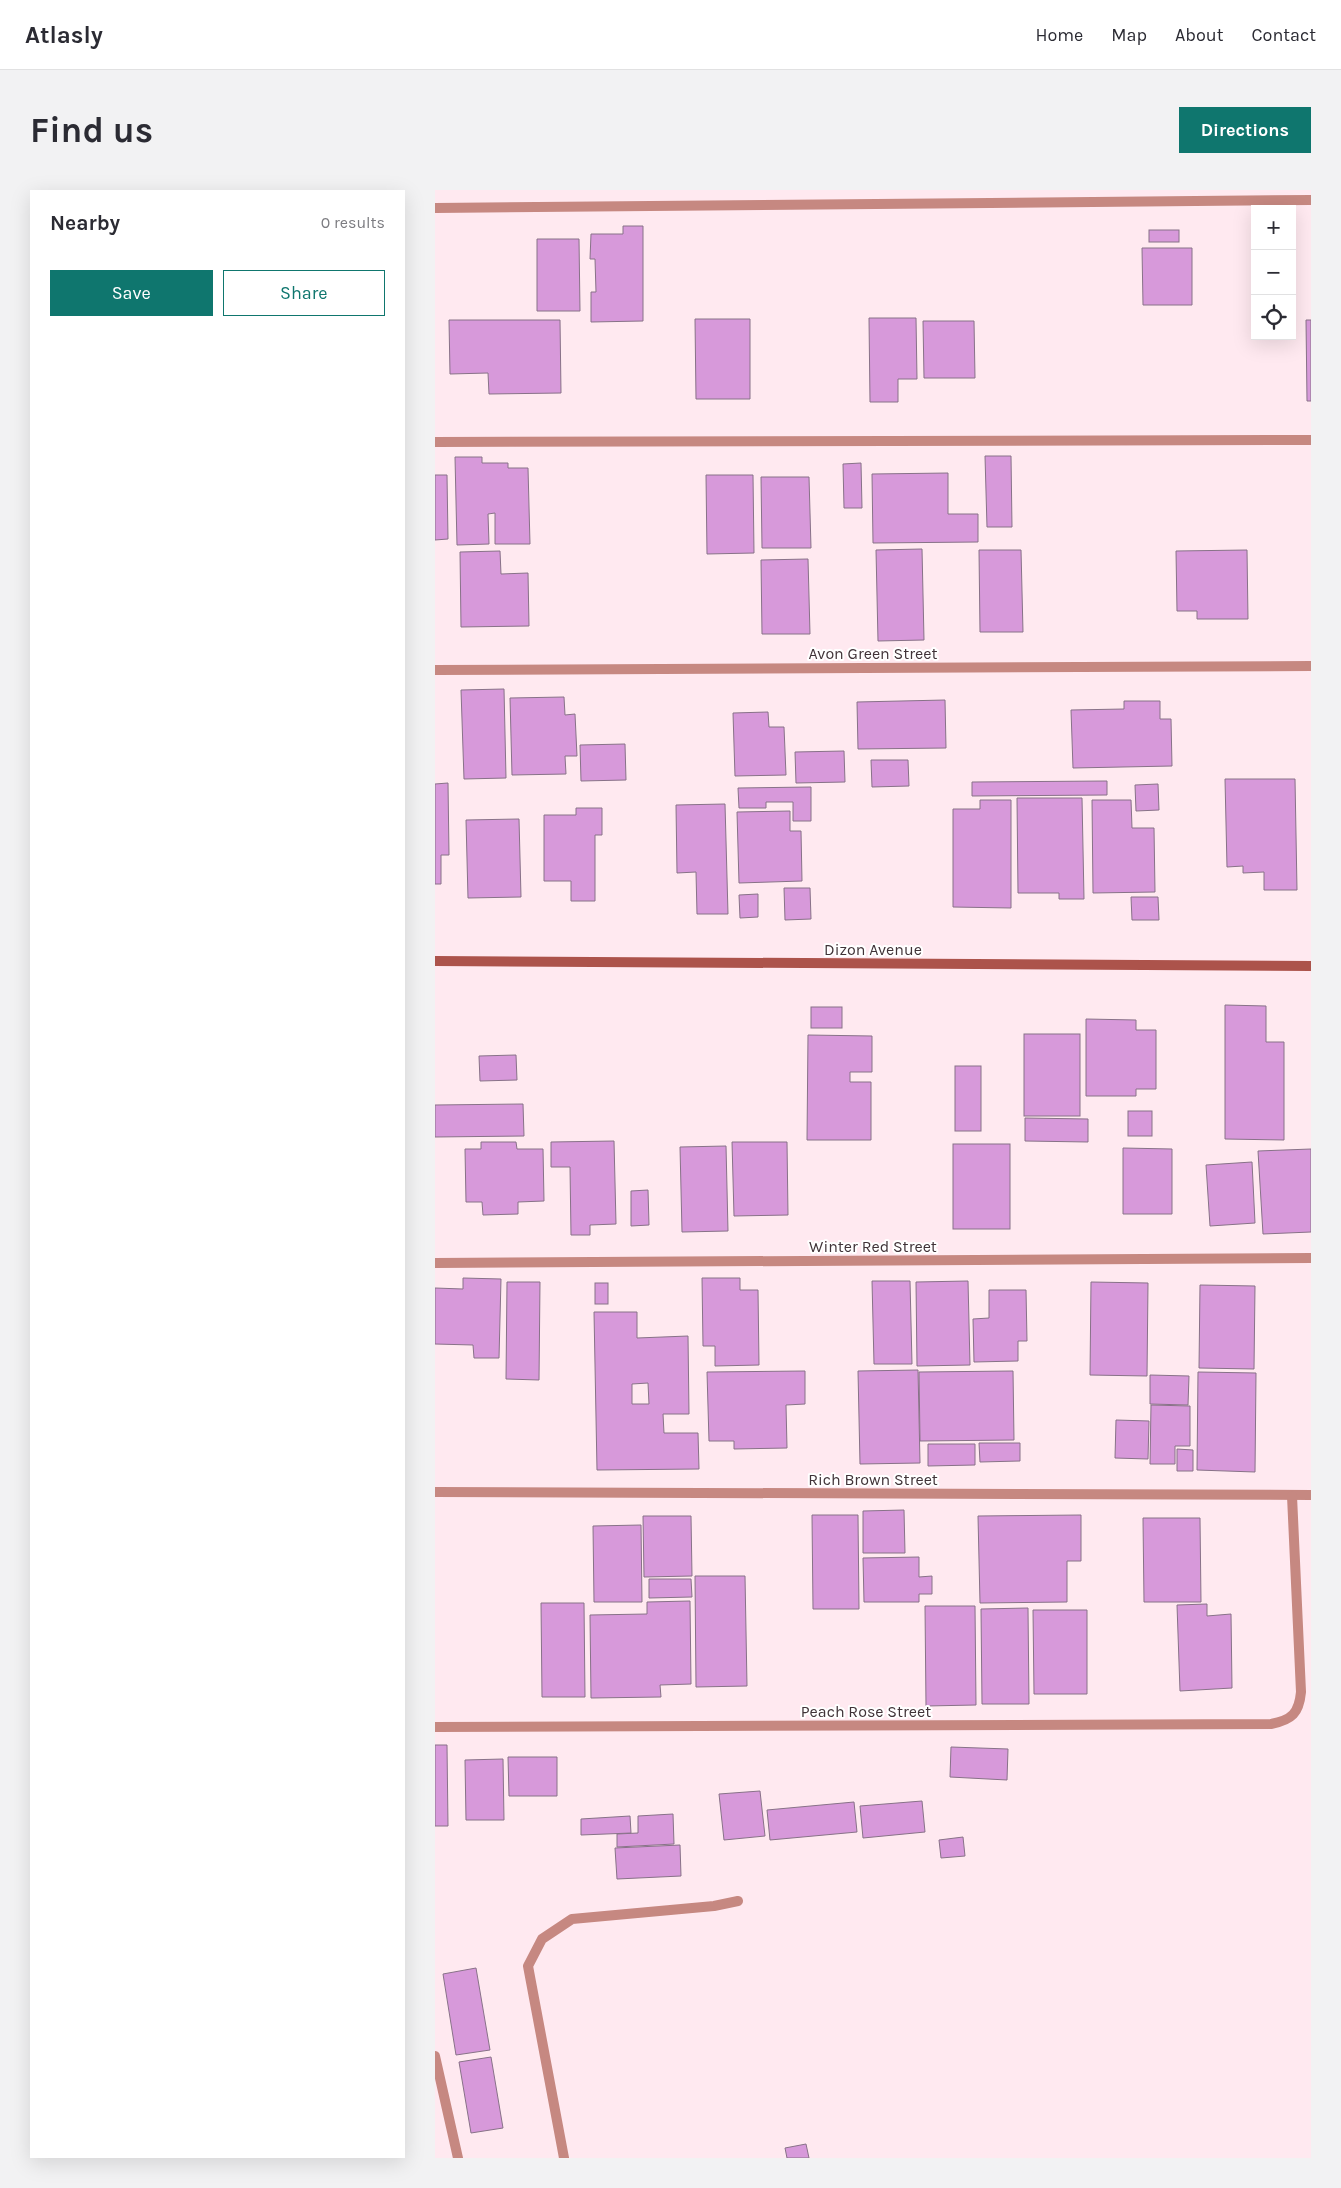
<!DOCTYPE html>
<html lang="en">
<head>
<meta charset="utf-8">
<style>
  body { margin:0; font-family:Karla,sans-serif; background:#f2f2f3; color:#2b2b33 }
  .controls { position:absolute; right:15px; top:15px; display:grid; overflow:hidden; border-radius:0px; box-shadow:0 5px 20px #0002 }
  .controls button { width:45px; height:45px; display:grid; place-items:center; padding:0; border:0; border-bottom:1px solid #e1e1e2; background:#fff; color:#2b2b33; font:25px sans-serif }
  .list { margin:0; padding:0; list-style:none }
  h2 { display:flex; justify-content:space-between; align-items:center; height:65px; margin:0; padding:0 20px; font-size:21px }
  h2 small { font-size:16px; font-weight:400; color:#7c7c81 }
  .actions { display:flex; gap:10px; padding:15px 20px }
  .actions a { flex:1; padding:11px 0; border:1px solid #0f766e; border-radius:0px; text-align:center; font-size:18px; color:#0f766e }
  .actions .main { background:#0f766e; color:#fff }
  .icon { flex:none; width:28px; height:28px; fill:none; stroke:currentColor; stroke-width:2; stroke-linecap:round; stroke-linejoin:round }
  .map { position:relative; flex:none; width:876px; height:1968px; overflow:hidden; border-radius:0px }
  header { display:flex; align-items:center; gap:30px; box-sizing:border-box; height:70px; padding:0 25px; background:#fff; border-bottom:1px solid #e1e1e2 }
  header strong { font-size:24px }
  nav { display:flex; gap:28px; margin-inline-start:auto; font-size:18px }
  .intro { display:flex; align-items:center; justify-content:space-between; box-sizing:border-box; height:120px; padding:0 30px }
  h1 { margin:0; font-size:35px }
  .button { padding:12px 22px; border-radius:0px; background:#0f766e; color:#fff; font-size:18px; font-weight:700 }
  main { display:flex; gap:30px; padding:0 30px }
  aside { flex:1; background:#fff; border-radius:0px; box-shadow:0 5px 20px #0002 }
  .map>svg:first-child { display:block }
</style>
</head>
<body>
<header>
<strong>Atlasly</strong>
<nav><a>Home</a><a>Map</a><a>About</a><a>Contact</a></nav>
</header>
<div class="intro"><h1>Find us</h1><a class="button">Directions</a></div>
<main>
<aside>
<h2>Nearby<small>0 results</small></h2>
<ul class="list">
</ul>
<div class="actions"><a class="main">Save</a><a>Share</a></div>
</aside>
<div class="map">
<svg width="876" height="1968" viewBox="0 0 876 1968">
  <rect width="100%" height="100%" fill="#ffe9f0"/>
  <g fill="#d799da" stroke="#887288" fill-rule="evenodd">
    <polygon points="188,36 208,36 208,131 156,132 156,102 161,102 160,69 155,69 156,44 188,44"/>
    <rect x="714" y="40" width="30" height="12"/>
    <polygon points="102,49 144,49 145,121 102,121"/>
    <polygon points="707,58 757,58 757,115 708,115"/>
    <polygon points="434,128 481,128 482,189 463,189 463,212 435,212"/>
    <polygon points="260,129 315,129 315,209 261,209"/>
    <polygon points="14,130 125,130 126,203 54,204 53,183 15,184"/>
    <polygon points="871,130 876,130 876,211 872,211"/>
    <polygon points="488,131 539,131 540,188 489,188"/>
    <polygon points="550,266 576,266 577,337 552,337"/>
    <polygon points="20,267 47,267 47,273 73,273 73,278 93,278 95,354 60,354 60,323 53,324 54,354 22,355"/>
    <polygon points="426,273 427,318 409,318 408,274"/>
    <polygon points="513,283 513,324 543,324 543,352 438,353 437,284"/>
    <polygon points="0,285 12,285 13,349 0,350"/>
    <polygon points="271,285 318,285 319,363 272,364"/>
    <polygon points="326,287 374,287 376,358 327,358"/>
    <polygon points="487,359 489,450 443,451 441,360"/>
    <polygon points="544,360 586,360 588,442 545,442"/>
    <polygon points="812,360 813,429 762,429 762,421 742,421 741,361"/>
    <polygon points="65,361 66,384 93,383 94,436 26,437 25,362"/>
    <polygon points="373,369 375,444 327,444 326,370"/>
    <polygon points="69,499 71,588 29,589 26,500"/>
    <polygon points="129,507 130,525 140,524 142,566 130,566 131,584 77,585 75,508"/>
    <polygon points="510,510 511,558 423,559 422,512"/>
    <polygon points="689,511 725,511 725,529 736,529 737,576 638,578 636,520 689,519"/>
    <polygon points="333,522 334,537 349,537 351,585 300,586 298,523"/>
    <polygon points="190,554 191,590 146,591 145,555"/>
    <polygon points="409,561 410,592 361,593 360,562"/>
    <polygon points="436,570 473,570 474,596 437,597"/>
    <polygon points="790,589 860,589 862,700 829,700 829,682 808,683 808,676 792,677"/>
    <polygon points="672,591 672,605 537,606 537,592"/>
    <polygon points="13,593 14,665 6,665 6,694 0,694 0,594"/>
    <polygon points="723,594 724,620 701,621 700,595"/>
    <polygon points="376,597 376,631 358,631 358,612 331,612 331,618 304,618 303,598"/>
    <polygon points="582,608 647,608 649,709 624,709 624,703 583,703"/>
    <polygon points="545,610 576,610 576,718 518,717 518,619 545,619"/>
    <polygon points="657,610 696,610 697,638 719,638 720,702 658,703"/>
    <polygon points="290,614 293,724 262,724 261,682 242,683 241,615"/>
    <polygon points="141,618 167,618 167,645 160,645 160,711 136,711 136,691 109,691 109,625 141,625"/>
    <polygon points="355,621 355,641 366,641 367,691 304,693 302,622"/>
    <polygon points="84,629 86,707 33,708 31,630"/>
    <polygon points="349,698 375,698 376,729 350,730"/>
    <polygon points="323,704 323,727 305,728 304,705"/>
    <polygon points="696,707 723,707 724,730 697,730"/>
    <polygon points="790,815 831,816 831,852 849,852 849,950 790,949"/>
    <rect x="376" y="817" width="31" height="21"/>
    <polygon points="651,829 701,830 701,840 721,840 721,899 701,899 701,906 651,906"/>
    <rect x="589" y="844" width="56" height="82"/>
    <polygon points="373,845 437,846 437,882 415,882 415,892 436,892 436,950 372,950"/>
    <polygon points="81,865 82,890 45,891 44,866"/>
    <rect x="520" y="876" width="26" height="65"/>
    <polygon points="88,914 89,946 0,947 0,915"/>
    <rect x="693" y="921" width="24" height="25"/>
    <polygon points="590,928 653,929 653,952 590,951"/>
    <polygon points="179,951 181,1034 155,1035 155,1045 136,1045 135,977 116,977 116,952"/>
    <polygon points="46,952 81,952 82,959 108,959 109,1011 83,1012 83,1024 48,1025 47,1012 31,1012 30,959 46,959"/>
    <polygon points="297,952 352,952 353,1025 299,1026"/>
    <rect x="518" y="954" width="57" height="85"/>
    <polygon points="291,956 293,1041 247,1042 245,957"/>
    <polygon points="688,958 737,959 737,1024 688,1024"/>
    <polygon points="876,959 876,1042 828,1044 823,961"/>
    <polygon points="817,972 820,1033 775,1036 771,975"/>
    <polygon points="213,1000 214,1035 196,1036 196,1001"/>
    <polygon points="28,1088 66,1089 64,1168 39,1168 38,1155 0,1154 0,1098 28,1099"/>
    <polygon points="267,1088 305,1088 305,1100 323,1100 324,1175 280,1176 280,1156 268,1156"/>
    <polygon points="437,1091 475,1091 477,1174 439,1174"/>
    <polygon points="533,1091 535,1175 482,1176 481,1092"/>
    <polygon points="72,1092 105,1092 104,1190 71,1189"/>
    <polygon points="656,1092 713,1093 712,1186 655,1185"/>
    <rect x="160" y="1093" width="13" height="21"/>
    <polygon points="765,1095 820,1096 819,1179 764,1178"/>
    <polygon points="554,1100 591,1100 592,1151 583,1151 583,1171 539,1172 538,1129 554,1128"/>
    <path d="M159,1122H202V1148L253,1146L254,1224H228L229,1243H263L264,1279L162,1280ZM213,1193L214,1214H197V1194Z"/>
    <polygon points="483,1180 485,1273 425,1274 423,1181"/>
    <polygon points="370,1181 370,1214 351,1215 352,1258 299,1259 299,1251 274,1251 272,1182"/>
    <polygon points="578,1181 579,1250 485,1251 484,1182"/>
    <polygon points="763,1182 821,1183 820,1282 762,1280"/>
    <polygon points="715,1185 754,1186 753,1215 715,1214"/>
    <polygon points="716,1215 755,1216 755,1256 740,1256 740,1274 715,1274"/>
    <polygon points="681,1230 714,1231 713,1269 680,1268"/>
    <polygon points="544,1253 585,1253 585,1271 545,1272"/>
    <polygon points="493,1254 540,1254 540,1275 493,1276"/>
    <polygon points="742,1259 758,1260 758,1281 742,1281"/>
    <polygon points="469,1320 470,1363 428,1363 428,1321"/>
    <polygon points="377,1325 423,1325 424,1419 378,1419"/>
    <polygon points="646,1325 646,1371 632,1371 632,1412 545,1413 543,1326"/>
    <polygon points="208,1326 256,1326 257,1386 209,1387"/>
    <polygon points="708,1328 765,1328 766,1412 709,1412"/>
    <polygon points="206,1335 207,1412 159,1412 158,1336"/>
    <polygon points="484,1367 484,1387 497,1386 497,1404 484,1404 484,1412 429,1412 428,1368"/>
    <polygon points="260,1386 310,1386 312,1496 261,1497"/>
    <polygon points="214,1389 256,1389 257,1407 214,1408"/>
    <polygon points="255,1411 256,1494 225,1495 226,1507 156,1508 155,1425 212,1424 212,1412"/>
    <polygon points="106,1413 149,1413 150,1507 107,1507"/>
    <polygon points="772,1414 772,1426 796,1424 797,1498 745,1501 742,1415"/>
    <polygon points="490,1416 540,1416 541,1515 491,1516"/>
    <polygon points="593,1418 594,1514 547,1514 546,1419"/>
    <polygon points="598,1420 652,1420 652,1504 599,1504"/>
    <polygon points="0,1555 12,1555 13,1636 0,1636"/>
    <polygon points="516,1557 573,1559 572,1590 515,1587"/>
    <polygon points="73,1567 122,1567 122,1606 74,1606"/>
    <polygon points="68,1569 69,1630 31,1630 30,1570"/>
    <polygon points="325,1601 330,1646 289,1650 284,1604"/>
    <polygon points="487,1611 490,1642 428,1648 425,1616"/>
    <polygon points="419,1612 422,1642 335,1650 332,1620"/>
    <polygon points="238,1624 239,1654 182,1657 182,1644 203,1643 203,1626"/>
    <polygon points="195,1626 196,1643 146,1645 146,1629"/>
    <polygon points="528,1647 530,1666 506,1668 504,1650"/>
    <polygon points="245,1655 246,1686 182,1689 180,1658"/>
    <polygon points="41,1778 55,1860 21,1865 8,1784"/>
    <polygon points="56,1867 68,1938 36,1943 24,1872"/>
    <polygon points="371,1954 374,1968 352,1968 350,1958"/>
  </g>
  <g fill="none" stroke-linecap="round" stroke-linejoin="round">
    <g stroke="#c68881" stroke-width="10">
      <polyline points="0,1866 23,1968"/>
      <polyline points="129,1968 93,1776 107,1749 137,1729 279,1716 303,1711"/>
    </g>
    <g stroke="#c68881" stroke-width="10">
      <polyline points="0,18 876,10"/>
      <polyline points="0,252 876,250"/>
      <polyline points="0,480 876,476"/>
      <polyline points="0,1073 876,1068"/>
      <polyline points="0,1302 876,1305"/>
      <path d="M0,1537L836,1534C857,1530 864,1523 866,1502L857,1306"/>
    </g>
    <polyline stroke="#ac534b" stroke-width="10" points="0,771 876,776"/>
  </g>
  <g text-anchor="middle" stroke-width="4" stroke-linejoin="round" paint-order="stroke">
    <g font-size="16" fill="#403338" stroke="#fff">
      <text x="438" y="469">Avon Green Street</text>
      <text x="438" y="765">Dizon Avenue</text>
      <text x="438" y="1062">Winter Red Street</text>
      <text x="438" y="1295">Rich Brown Street</text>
      <text x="431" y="1527">Peach Rose Street</text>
    </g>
  </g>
</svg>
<div class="controls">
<button>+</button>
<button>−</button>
<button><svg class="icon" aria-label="locate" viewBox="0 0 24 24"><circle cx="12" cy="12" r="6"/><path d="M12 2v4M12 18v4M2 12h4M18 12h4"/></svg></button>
</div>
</div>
</main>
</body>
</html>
